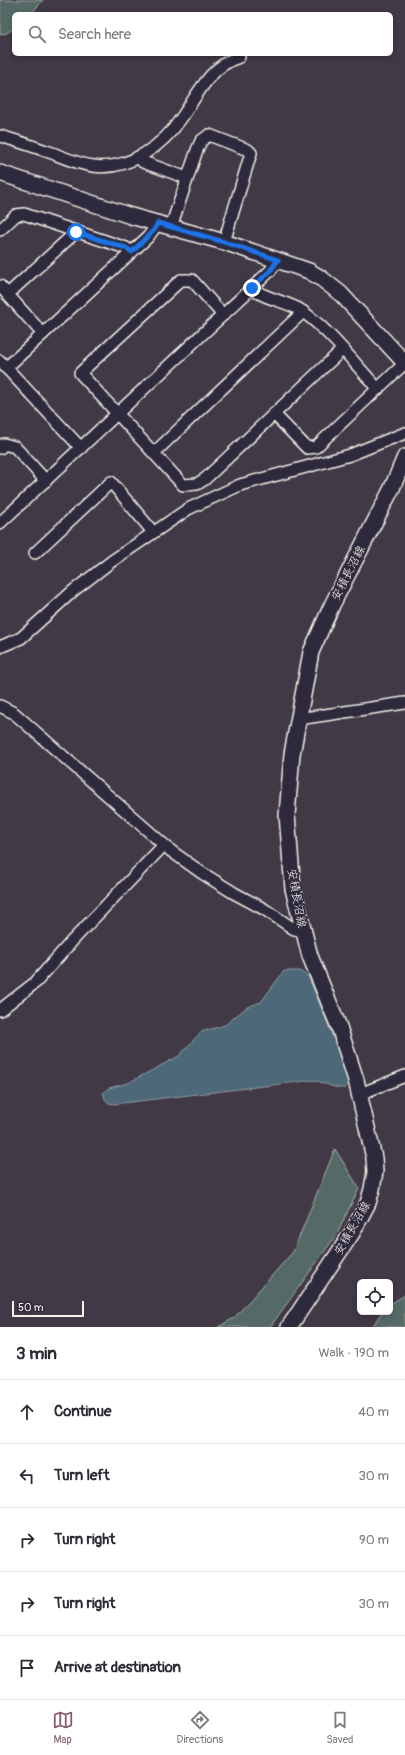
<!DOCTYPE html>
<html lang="en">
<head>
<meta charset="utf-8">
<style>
  body { margin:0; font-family:Pangolin,"Klee One",sans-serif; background:#f2f2f3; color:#2b2b33 }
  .controls { position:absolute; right:12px; bottom:12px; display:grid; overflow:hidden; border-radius:6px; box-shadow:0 2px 6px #0003 }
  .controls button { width:36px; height:36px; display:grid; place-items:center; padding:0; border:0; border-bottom:1px solid #e1e1e2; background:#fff; color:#2b2b33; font:20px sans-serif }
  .scale { position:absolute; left:12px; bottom:10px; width:72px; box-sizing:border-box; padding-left:4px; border:2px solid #f4f1e8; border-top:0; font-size:11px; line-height:14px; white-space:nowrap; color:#f4f1e8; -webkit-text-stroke:3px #2f2a3d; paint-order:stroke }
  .stop { position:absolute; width:12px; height:12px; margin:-9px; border:3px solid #1a73e8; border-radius:50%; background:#fff }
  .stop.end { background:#1a73e8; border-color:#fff; box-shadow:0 1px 4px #0008 }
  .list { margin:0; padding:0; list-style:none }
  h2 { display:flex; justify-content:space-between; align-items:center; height:52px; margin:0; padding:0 16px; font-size:17px }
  h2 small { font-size:13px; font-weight:400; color:#7c7c81 }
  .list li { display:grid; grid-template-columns:26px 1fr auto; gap:12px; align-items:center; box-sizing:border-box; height:64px; padding:0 16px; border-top:1px solid #e1e1e2 }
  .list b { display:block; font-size:15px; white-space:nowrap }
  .list em { font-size:13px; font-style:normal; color:#7c7c81 }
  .icon { flex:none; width:22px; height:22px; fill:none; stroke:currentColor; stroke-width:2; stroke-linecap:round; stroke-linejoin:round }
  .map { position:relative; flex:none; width:405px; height:1327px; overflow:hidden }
  .search { position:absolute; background:#fff; box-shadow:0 2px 6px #0003; left:12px; right:12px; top:12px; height:44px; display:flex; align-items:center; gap:10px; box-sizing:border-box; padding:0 14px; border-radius:6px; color:#7c7c81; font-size:15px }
  .sheet { height:372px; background:#fff }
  nav { display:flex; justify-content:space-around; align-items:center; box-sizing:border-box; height:56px; border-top:1px solid #e1e1e2; background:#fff; font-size:11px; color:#7c7c81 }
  nav a { display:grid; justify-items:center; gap:2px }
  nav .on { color:#8a5d65 }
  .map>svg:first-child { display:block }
</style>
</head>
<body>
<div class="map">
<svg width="405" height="1327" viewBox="0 0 405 1327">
  <rect width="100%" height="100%" fill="#413946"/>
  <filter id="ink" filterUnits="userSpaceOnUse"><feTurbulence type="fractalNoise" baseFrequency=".025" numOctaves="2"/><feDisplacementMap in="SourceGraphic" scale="8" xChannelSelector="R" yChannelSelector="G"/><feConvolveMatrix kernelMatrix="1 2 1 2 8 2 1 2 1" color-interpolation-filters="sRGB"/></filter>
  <g filter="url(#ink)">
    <g fill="#546a66" stroke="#a4aea7">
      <polygon points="0,0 43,0 31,14 14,14 14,28 7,33 0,34"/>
      <polygon points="335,1149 359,1188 337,1234 270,1327 218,1327 234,1318 293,1252"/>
      <polygon points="405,1295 405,1327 372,1327 382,1312 390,1312 390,1304"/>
    </g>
    <path fill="#4e6778" stroke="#909ea5" d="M284,971H299L308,976L350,1077L345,1088C335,1089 324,1083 314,1080L114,1104L109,1103L105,1099L103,1092L109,1088L128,1083L179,1056L201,1032L225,1025L247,1007L261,1002Z"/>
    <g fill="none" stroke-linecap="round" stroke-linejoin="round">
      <g stroke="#f4f1e8" stroke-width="14">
        <g id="street">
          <path d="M0,136C18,141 35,147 52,153C65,158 78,164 93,166C128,171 163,146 182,117C198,94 210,66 239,57"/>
          <polyline points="138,157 143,162 187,178"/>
          <polyline points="171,227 197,150 201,141 209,135 248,150 251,153 224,242"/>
          <polyline points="0,230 16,215 24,214 126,248 131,252"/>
          <polyline points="0,286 43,334"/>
          <path d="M252,288C264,299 287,301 302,311C331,332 354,363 378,389"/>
          <polyline points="8,294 76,232"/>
          <polyline points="223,315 192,280 181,280 80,373 183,485 197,484 205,479 342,350"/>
          <polyline points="0,361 81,448"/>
          <polyline points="6,368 148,237 158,223"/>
          <polyline points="274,414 307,448 316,447 405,363"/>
          <polyline points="0,448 4,444 15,447 46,481"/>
          <polyline points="154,453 303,312"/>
          <polyline points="0,523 270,271 278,260"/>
          <polyline points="35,553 111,482 153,532"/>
          <polyline points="0,647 21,638 73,591 112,561 188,509 240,485 350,455 405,433"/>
          <polyline points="0,706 14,713 171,851 202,873 234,893 264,909 294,929 303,931"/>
          <polyline points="298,719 405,703"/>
          <polyline points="0,1010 36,982 73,940 164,845"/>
          <polyline points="360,1094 405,1076"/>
        </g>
      </g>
      <g stroke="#f4f1e8" stroke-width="18">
        <g id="secondary">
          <polyline points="0,173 131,216 224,242 309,271 322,279 341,294 405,363"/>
          <polyline points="289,1327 352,1233 368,1203 372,1189 375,1172 374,1158 356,1080 339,1027 310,956 293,889 287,815 292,754 311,652 332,605 392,488 405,457"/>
        </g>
      </g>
      <use href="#street" stroke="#2f2a3d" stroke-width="11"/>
      <use href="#secondary" stroke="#2f2a3d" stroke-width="15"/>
    </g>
  </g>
  <g fill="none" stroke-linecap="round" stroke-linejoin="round" filter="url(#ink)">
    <polyline stroke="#1a73e8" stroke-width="5" points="76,232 126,248 132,252 154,230 158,223 224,242 278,260 270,271 252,288"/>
  </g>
  <g text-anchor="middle" stroke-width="3.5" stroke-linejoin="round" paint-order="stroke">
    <g font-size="12" fill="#f4f1e8" stroke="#2f2a3d">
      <text transform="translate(348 573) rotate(-63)" y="4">安積長沼線</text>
      <text transform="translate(297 898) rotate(80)" y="4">安積長沼線</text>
      <text transform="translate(352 1228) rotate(-60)" y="4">安積長沼線</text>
    </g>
  </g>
</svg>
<div class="controls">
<button><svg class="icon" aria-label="locate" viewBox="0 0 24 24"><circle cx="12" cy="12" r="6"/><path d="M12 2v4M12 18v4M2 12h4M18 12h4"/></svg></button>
</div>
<div class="scale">50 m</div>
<div class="stop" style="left:76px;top:232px"></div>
<div class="stop end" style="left:252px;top:288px"></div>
<div class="search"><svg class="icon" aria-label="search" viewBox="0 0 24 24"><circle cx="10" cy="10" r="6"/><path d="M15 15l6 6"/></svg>Search here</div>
</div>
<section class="sheet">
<h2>3 min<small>Walk · 190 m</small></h2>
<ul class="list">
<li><svg class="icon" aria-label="ahead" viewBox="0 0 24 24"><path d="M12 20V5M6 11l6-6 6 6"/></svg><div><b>Continue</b></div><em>40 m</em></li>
<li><svg class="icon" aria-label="left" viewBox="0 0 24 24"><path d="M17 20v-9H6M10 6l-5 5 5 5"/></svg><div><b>Turn left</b></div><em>30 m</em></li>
<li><svg class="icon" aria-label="right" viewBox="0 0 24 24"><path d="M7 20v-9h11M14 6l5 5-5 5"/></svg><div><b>Turn right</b></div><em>90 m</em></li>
<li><svg class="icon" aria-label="right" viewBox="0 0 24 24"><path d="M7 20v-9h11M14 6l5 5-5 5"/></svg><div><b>Turn right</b></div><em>30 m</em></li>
<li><svg class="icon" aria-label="arrive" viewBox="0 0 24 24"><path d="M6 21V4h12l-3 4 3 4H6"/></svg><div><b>Arrive at destination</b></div></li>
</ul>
</section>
<nav>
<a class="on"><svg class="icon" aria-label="map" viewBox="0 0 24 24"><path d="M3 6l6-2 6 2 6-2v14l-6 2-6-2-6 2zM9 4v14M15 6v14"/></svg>Map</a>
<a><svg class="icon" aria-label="directions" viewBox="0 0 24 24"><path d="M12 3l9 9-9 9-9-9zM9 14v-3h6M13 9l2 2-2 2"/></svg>Directions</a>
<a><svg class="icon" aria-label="saved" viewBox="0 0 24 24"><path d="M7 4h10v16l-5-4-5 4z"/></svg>Saved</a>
</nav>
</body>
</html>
